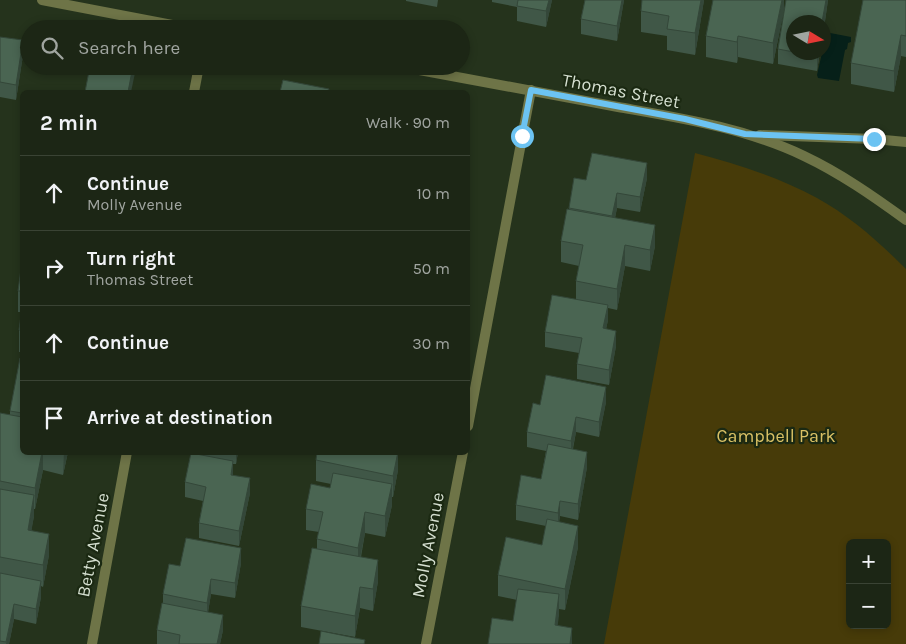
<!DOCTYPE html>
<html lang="en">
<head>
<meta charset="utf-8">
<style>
  body { margin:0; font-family:Karla,sans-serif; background:#293222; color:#f1f3f6 }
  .controls { position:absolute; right:15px; bottom:15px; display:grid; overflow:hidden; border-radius:8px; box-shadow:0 2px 8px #0003 }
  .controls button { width:45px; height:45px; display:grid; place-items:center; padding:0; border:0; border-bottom:1px solid #3a4334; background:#1c2615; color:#f1f3f6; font:25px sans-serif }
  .compass { position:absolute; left:786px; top:15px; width:45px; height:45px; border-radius:50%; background:#1c2615; box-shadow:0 2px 8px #0003; rotate:100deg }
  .stop { position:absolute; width:15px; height:15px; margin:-11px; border:4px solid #6cc3f2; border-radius:50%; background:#fff }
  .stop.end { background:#6cc3f2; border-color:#fff; box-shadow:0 1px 5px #0008 }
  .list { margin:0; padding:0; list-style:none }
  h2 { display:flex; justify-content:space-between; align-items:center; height:65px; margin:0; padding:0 20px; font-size:21px }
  h2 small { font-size:16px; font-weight:400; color:#a0a5a0 }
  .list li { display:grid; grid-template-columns:32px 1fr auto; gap:15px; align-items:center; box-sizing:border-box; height:75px; padding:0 20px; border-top:1px solid #3a4334 }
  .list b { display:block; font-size:19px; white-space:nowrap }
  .list p { margin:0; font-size:16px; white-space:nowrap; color:#a0a5a0 }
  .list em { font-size:16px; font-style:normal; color:#a0a5a0 }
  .icon { flex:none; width:28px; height:28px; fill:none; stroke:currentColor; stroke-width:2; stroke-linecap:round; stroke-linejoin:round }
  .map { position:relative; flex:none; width:906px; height:644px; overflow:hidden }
  .search { position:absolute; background:#1c2615; box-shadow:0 2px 8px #0003; left:20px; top:20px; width:450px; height:55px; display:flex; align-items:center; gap:12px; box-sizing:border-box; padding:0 18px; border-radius:28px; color:#a0a5a0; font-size:19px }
  .panel { position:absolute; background:#1c2615; box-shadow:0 2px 8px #0003; left:20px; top:90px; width:450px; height:365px; border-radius:8px }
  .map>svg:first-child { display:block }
</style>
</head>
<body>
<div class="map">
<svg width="906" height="644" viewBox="0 0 906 644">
  <rect width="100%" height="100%" fill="#25331c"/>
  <path fill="#473b09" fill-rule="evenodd" d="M695,153C737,164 778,177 817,198C850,216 879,242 906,269V644H604ZM850,543H887V625H850Z"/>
  <polygon fill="#062019" points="825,32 851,37 851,42 848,43 847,49 845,50 839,81 818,78 817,75 822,53 824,52"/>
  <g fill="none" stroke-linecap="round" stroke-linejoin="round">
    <g stroke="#6e7447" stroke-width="10">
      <polyline points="42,0 193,29"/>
      <path d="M398,66C472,80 545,93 618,107C680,118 746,128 804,156C840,173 873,196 906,220"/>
      <polyline points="194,92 199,66"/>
      <polyline points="760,135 874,139 906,142"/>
      <polyline points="468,426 531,90"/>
      <polyline points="92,644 127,452"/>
      <polyline points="426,644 463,452"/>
    </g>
  </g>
  <g fill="#405747">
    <polygon points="406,0 438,0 437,7 406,1"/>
    <polygon points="492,0 552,0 546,27 517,21 517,7 492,2"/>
    <polygon points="585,0 624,0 617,41 581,34 581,19"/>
    <polygon points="704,0 695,55 667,50 667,36 641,32 641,11"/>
    <polygon points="784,0 784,10 773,64 738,57 737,63 706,57 706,36"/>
    <polygon points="786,0 828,0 824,28 794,22 794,52 820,52 817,71 778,64 778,49"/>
    <polygon points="906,0 906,57 901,56 894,92 851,84 851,63"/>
    <polygon points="0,37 23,55 16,100 0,97"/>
    <polygon points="574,178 586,180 647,178 640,212 617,208 615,218 655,246 650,271 625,266 617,310 608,308 608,320 606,329 616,346 609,385 577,379 577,364 579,353 545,347 545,332 576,299 576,281 579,266 561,262 561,241 569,209"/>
    <polygon points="22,269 22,352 19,352 19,330 22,312 18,312 18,291"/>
    <polygon points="22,358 22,452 68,452 63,475 43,470 35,509 34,509 34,516 31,531 49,555 43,587 41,586 41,597 36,624 14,619 9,644 0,644 0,413 10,415 10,411"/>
    <polygon points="606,402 599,437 576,432 573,449 587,467 578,520 560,516 559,522 578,547 565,610 559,609 557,626 572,644 513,621 517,600 498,596 498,575 542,545 546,526 516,520 516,505 541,479 546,451 527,447 527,432 540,405"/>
    <polygon points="238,452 236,464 233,464 233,475 250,493 239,546 199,538 199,523 203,501 185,497 185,482 191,453"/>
    <polygon points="398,452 398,470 393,497 392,497 392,505 385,537 365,533 361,557 378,581 373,611 360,608 355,637 301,627 301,606 317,549 317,539 319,532 306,530 306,509 330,488 331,484 316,481 316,460"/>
    <polygon points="241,563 235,598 211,594 208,612 223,630 220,644 157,644 157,630 163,603 163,594 180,566"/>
  </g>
  <g fill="#344739">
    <polygon points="549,0 552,0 546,27 546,11"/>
    <polygon points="622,0 624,0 617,41 617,26"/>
    <polygon points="701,0 704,0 695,55 695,33"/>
    <polygon points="782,0 784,0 784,10 773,64 773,43"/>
    <polygon points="826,0 828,0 824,28 824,22 822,22"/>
    <polygon points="901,35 901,56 894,92 894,71"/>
    <polygon points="738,36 738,57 737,63 737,42"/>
    <polygon points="23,40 23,55 16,100 16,85"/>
    <polygon points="817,52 820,52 817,71"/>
    <polygon points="133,66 135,66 135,73 131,92 128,92"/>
    <polygon points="647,163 647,178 640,212 640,197"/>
    <polygon points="617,193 617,208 612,232 612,216"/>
    <polygon points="655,225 655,246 650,271 650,250"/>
    <polygon points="625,245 625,266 617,310 617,289"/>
    <polygon points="608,305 608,320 603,343 603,328"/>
    <polygon points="616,331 616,346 609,385 609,370"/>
    <polygon points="606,387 606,402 599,437 599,422"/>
    <polygon points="576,417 576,432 571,456 571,441"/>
    <polygon points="42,452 43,452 43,470 35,509 35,488"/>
    <polygon points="64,452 68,452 63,475"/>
    <polygon points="236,452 238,452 236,464"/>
    <polygon points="398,452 398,470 393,497 393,476"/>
    <polygon points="587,452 587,467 578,520 578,504"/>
    <polygon points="233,461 233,476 231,475"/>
    <polygon points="250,478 250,493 239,546 239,531"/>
    <polygon points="392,484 392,505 385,537 385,516"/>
    <polygon points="34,495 34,516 28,551 28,530"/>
    <polygon points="560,501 560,516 558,528 558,513"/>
    <polygon points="365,512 365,533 358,569 358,548"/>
    <polygon points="578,526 578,547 565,610 565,589"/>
    <polygon points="49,534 49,555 43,587 43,565"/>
    <polygon points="241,548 241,563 235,598 235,583"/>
    <polygon points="378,560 378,581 373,611 373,589"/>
    <polygon points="211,579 211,594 207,618 207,603"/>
    <polygon points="41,581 41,597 36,624 36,609"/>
    <polygon points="360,587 360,608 355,637 355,616"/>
    <polygon points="559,594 559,616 555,644 555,625"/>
    <polygon points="14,604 14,619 9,644 6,644"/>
    <polygon points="223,615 223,630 220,644 217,644"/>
    <polygon points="572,628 572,644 570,644"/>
  </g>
  <g fill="#4a6552" stroke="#344739">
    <polygon points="518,0 549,0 546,11 517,6"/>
    <polygon points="585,0 622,0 617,26 581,19"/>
    <polygon points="642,0 701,0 695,33 667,29 669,16 641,11"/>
    <polygon points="713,0 782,0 773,43 738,36 737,42 706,36"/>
    <polygon points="786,0 826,0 822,22 794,22 794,52 778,49"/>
    <polygon points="863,0 906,0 906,36 901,35 894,71 851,63"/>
    <polygon points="0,37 23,40 16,85 0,82"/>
    <polygon points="798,52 817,52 817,55"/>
    <polygon points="90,66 133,66 128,92 85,92"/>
    <polygon points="283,80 329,89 328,92 280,92"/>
    <polygon points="592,153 647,163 640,197 617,193 612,216 569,208 574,178 586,180"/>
    <polygon points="567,209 655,225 650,250 625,245 617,289 576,281 583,245 561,241"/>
    <polygon points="21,269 22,269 22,291 18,291"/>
    <polygon points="552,295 608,305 603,328 616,331 609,370 577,364 582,338 545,332"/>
    <polygon points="22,308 22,331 19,330"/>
    <polygon points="20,358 22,358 22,413 10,411"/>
    <polygon points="546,375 606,387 599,422 576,417 571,441 527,432 533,403 540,405"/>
    <polygon points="0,413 22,417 22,452 42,452 35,488 0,481"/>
    <polygon points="548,444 587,452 578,504 560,501 558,513 516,505 521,475 541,479"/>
    <polygon points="317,452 398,452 393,476 316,460"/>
    <polygon points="191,453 233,461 231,475 250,478 239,531 199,523 206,487 185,482"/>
    <polygon points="333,473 392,484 385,516 365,512 358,548 317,539 323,512 306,509 311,484 330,488"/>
    <polygon points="0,489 34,495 28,530 49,534 43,565 0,557"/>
    <polygon points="547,519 578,526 565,589 498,575 506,537 542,545"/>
    <polygon points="186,538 241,548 235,583 211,579 207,603 163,594 169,564 180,566"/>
    <polygon points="312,548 378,560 373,589 360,587 355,616 301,606"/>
    <polygon points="0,573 41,581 36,609 14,604 6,642 0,641"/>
    <polygon points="518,589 559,594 555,625 572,628 570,644 488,644 492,618 513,621"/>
    <polygon points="162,603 223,615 217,644 179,644 180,635 157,630"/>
    <polygon points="321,631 365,640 364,644 319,644"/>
  </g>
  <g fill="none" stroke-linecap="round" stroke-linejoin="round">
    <polyline stroke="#6cc3f2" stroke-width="6" points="522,136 531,90 685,119 745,134 874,139"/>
  </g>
  <g text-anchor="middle" stroke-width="4.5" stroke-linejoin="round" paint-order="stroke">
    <g font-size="18" fill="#d5dfd0" stroke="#1b2912">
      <text transform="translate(621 91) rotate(11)" y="6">Thomas Street</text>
      <text transform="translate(93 545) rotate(-79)" y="6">Betty Avenue</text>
      <text transform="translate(428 545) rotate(-79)" y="6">Molly Avenue</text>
    </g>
    <g font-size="18" fill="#d9c165" stroke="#1b2912">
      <text x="776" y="442">Campbell Park</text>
    </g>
  </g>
</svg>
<div class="controls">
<button>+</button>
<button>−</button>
</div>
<svg class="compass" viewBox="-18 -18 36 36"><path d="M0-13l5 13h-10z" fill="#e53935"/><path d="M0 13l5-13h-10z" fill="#a0a5a0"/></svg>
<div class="stop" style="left:522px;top:136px"></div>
<div class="stop end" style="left:874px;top:139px"></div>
<div class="search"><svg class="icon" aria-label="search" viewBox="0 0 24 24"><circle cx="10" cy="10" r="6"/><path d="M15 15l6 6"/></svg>Search here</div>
<section class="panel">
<h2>2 min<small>Walk · 90 m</small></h2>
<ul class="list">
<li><svg class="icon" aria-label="ahead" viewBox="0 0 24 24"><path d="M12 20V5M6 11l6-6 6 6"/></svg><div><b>Continue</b><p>Molly Avenue</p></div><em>10 m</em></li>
<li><svg class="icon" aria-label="right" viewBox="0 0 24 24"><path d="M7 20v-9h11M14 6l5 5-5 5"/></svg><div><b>Turn right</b><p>Thomas Street</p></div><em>50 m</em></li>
<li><svg class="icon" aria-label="ahead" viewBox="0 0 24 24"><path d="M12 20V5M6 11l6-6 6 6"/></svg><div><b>Continue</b></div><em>30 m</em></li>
<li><svg class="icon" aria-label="arrive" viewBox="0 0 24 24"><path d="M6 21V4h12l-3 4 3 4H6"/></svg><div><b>Arrive at destination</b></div></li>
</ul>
</section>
</div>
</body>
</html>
